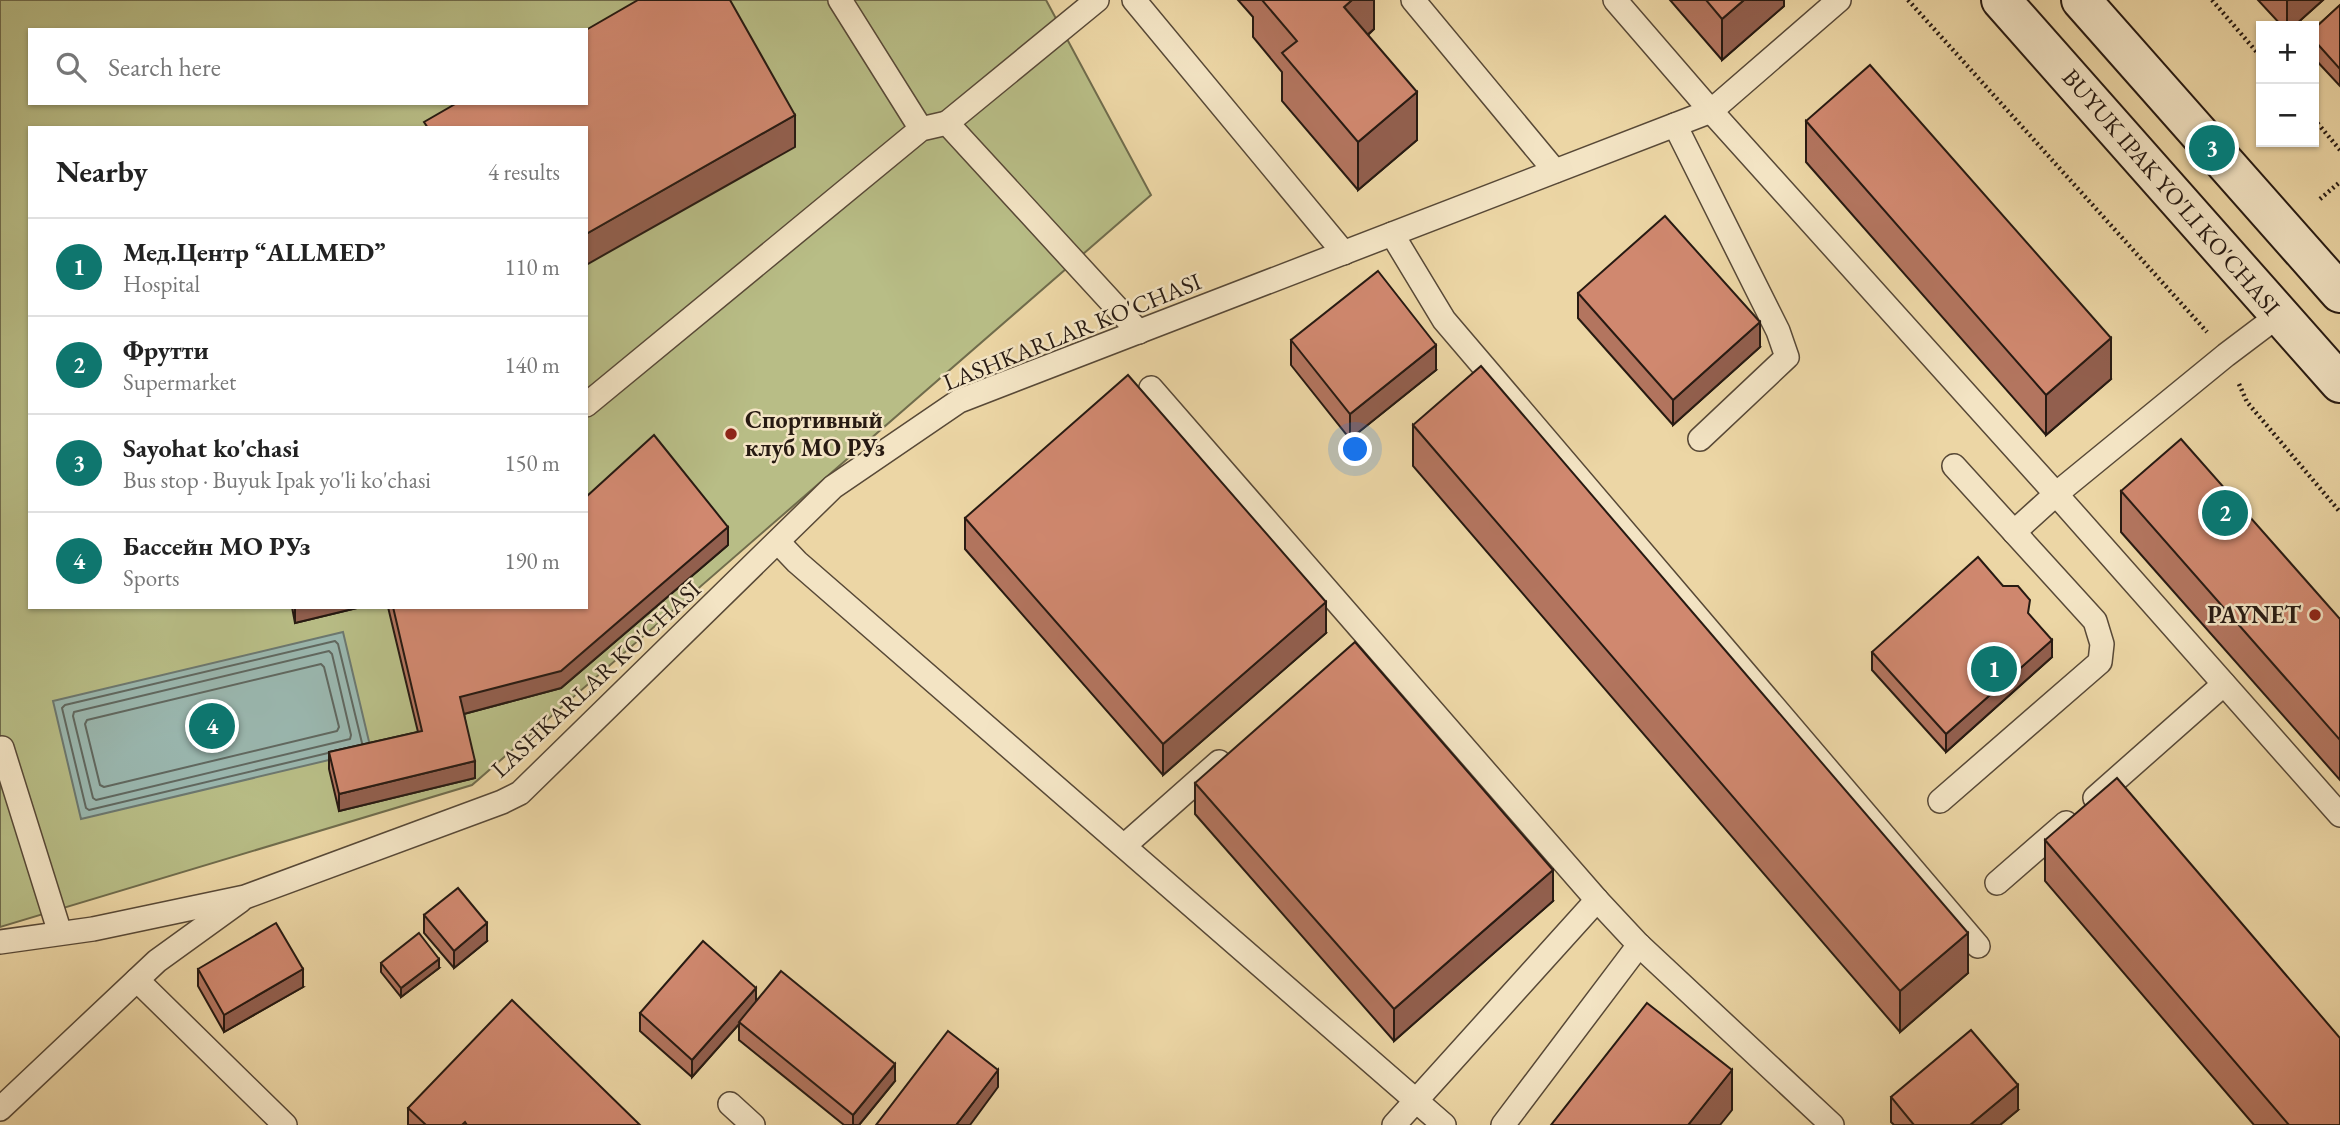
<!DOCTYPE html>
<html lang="en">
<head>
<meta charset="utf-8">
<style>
  body { margin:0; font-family:"EB Garamond",serif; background:#f2f2f2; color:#222 }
  .controls { position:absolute; right:21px; top:21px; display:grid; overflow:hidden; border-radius:0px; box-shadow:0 2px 5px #0004 }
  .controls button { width:63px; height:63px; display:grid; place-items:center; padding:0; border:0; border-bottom:2px solid #e0e0e0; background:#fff; color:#222; font:35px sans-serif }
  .you { position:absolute; left:1356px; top:450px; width:24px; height:24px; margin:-18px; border:5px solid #fff; border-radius:50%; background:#1a73e8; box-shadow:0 0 0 10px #1a73e833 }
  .badge { display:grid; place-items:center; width:46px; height:46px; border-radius:50%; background:#0f766e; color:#fff; font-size:23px; font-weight:700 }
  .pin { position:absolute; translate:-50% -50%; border:4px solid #fff; box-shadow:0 2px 7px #0006 }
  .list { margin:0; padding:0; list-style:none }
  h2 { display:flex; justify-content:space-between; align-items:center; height:91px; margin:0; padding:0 28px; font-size:30px }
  h2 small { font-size:23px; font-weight:400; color:#767676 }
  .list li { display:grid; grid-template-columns:46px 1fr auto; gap:21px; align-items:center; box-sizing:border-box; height:98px; padding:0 28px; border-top:2px solid #e0e0e0 }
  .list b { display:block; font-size:26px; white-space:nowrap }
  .list p { margin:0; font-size:23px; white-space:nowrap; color:#767676 }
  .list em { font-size:23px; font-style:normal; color:#767676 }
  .icon { flex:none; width:38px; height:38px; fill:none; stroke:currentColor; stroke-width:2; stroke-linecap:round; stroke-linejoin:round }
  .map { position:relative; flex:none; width:2340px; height:1125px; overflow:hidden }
  .search { position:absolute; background:#fff; box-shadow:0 2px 5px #0004; left:28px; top:28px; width:560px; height:77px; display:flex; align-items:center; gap:18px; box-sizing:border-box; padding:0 24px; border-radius:0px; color:#767676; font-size:26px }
  .panel { position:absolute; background:#fff; box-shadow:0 2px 5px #0004; left:28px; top:126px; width:560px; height:483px; border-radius:0px }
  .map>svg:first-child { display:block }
</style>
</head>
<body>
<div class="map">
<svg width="2340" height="1125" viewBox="0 0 2340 1125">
  <rect width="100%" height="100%" fill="#ecd6a5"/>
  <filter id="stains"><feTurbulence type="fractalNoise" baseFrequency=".00286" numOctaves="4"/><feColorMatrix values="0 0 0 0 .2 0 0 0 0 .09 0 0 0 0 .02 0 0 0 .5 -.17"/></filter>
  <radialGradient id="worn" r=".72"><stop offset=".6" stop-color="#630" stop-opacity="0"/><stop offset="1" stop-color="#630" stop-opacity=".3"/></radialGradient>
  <path fill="#b8bd86" stroke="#706c4c" stroke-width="2" fill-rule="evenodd" d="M0,0H1046L1151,195L472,785L0,927ZM30,30H586V103H30ZM30,128H586V607H30Z"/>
  <polygon fill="#9ab7af" stroke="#6c7870" stroke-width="2" points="343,632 371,750 81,819 53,701"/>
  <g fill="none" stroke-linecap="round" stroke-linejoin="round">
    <g stroke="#606860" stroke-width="2">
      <polygon points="329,651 332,654 351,735 350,739 96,800 93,798 73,716 74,712"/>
      <polygon points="321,664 324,667 339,727 337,731 104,787 100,785 85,724 87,720"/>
      <polyline points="328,753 89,810 86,808 62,708 65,705 335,641 338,644 362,743"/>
    </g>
    <g stroke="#584937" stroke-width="26">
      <g id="lane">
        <polyline points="840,0 921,129"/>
        <polyline points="1134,0 1344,253"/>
        <polyline points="1413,0 1555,171"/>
        <polyline points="1615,0 1711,111 2056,494 2014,532"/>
        <polyline points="947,123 1097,0"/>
        <polyline points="1675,125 1778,331 1787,357 1700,439"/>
        <polyline points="1392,234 1444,320 1978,946"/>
        <polyline points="2279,315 2226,355 2056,494 2340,815"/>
        <polyline points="1151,388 1597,900"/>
        <polyline points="586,405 921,129 947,123 1139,332"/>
        <polyline points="778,542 797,562 1444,1125"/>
        <polyline points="0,749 2,748 60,933"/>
        <polyline points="2095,798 2224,684"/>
        <polyline points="1940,801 2100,662 2102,644 2095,621 1954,466"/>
        <polyline points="1124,846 1219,762"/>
        <polyline points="1997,883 2066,823"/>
        <polyline points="0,942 93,929 245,897 502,802 520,793 833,487 959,401 1711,111 1839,0"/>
        <polyline points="137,980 285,1125"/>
        <polyline points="730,1104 753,1125"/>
        <polyline points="0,1109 157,961 240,901"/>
        <polyline points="1394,1125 1597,900 1639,945 1832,1125"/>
        <polyline points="1503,1125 1639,945"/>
      </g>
    </g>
    <g stroke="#271a12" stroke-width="42">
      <g id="secondary">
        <polyline points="2001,0 2340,383"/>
        <polyline points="2081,0 2340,293"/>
      </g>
    </g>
    <g stroke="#271a12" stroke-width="4.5" stroke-dasharray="2 3.5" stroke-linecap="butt">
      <polyline points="1908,0 2207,332"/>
      <polyline points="2212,0 2261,57"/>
      <polyline points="2314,119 2340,150"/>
      <polyline points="2320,199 2340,182"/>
      <polyline points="2239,384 2247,402 2340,512"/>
    </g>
    <use href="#lane" stroke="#f3e4c4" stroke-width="23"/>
    <use href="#secondary" stroke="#f3e4c4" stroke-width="38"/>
  </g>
  <g fill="#b3755f" stroke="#271a12" stroke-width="2">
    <polygon points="1238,0 1374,0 1374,29 1368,35 1417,140 1358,190 1282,101 1282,72 1253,37 1253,17"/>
    <polygon points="1670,0 1784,0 1784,6 1722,60"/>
    <polygon points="2258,0 2323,0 2294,26 2282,26"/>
    <polygon points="2340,5 2340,86 2314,58 2314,29"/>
    <polygon points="1806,121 2111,379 2046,435 1806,162"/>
    <polygon points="1578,293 1760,347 1673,425 1578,318"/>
    <polygon points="1291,340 1436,370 1350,439 1291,365"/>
    <polygon points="1413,425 1968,973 1900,1032 1413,466"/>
    <polygon points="2121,491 2340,619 2340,780 2121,532"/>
    <polygon points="965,518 1326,633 1163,775 965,549"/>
    <polygon points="728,545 561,688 464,714 475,778 339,811 329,769 329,752 418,732 388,607 586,607"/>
    <polygon points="2003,586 2030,616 2052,657 1946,752 1872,670 1872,652"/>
    <polygon points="292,607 361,607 295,623"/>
    <polygon points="1195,783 1553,901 1394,1041 1195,814"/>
    <polygon points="2045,840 2340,1125 2254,1125 2045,881"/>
    <polygon points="424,915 487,941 454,968 424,933"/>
    <polygon points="381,963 439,968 401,997 381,972"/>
    <polygon points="198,969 303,987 224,1032 198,986"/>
    <polygon points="756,1002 895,1081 859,1125 844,1125 739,1040 739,1024 692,1077 640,1031 640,1013"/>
    <polygon points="1891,1097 2018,1110 2000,1125 1894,1125 1891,1122"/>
    <polygon points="408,1108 640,1125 408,1125"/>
  </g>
  <g fill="#925f4e" stroke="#271a12" stroke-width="2">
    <polygon points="1352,0 1374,0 1374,29 1344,55 1344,7"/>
    <polygon points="1744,0 1784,0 1784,6 1722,60 1722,19"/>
    <polygon points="2288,0 2323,0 2294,26 2287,26 2287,1"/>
    <polygon points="1417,92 1417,140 1358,190 1358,142"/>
    <polygon points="795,115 795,147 586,265 586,234"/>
    <polygon points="1760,322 1760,347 1673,425 1673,400"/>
    <polygon points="2111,338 2111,379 2046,435 2046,395"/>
    <polygon points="1436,345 1436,370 1350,439 1350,414"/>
    <polygon points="728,527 728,545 561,688 460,715 460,697"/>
    <polygon points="1326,602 1326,633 1163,775 1163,744"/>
    <polygon points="295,607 361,607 295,623"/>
    <polygon points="2052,640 2052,657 1946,752 1946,734"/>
    <polygon points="475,761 475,778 339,811 339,794"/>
    <polygon points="1553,870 1553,901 1394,1041 1394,1009"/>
    <polygon points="487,923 487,941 454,968 454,951"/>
    <polygon points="1968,933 1968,973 1900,1032 1900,991"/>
    <polygon points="439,959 439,968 401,997 401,988"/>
    <polygon points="303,969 303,987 224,1032 224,1015"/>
    <polygon points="756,988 756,1005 692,1077 692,1060"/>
    <polygon points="895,1064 895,1081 859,1125 853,1125 853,1115"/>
    <polygon points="998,1070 998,1087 970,1125 956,1125"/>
    <polygon points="1732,1070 1732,1110 1720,1125 1688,1125"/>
    <polygon points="2018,1085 2018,1110 2000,1125 1970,1125"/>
  </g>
  <g fill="#d0886f" stroke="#271a12" stroke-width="2">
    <polygon points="638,0 730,0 795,115 586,234 586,128 428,128 424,122 457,103 586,103 586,30"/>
    <polygon points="1262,0 1352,0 1344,7 1417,92 1358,142 1282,53 1297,41"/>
    <polygon points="1706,0 1744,0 1722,19"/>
    <polygon points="2340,5 2340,69 2314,40 2314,29"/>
    <polygon points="1870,65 2111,338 2046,395 1806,121"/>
    <polygon points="1665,216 1760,322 1673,400 1578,293"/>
    <polygon points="1378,271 1436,345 1350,414 1291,340"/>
    <polygon points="1481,366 1968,933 1900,991 1413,425"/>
    <polygon points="1128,375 1326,602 1163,744 965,518"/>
    <polygon points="654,435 728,527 561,671 460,697 475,761 339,794 329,752 422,731 393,607 586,607 586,497"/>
    <polygon points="2181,439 2340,619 2340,740 2121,491"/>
    <polygon points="1978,557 2003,586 2018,586 2030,600 2028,613 2052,640 1946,734 1872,652"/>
    <polygon points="1355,642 1553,870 1394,1009 1195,783"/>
    <polygon points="2117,778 2340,1038 2340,1125 2289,1125 2045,840"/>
    <polygon points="458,888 487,923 454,951 424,915"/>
    <polygon points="276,923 303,969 224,1015 198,969"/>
    <polygon points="419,933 439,959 401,988 381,963"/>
    <polygon points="703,941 756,988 692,1060 640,1013"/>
    <polygon points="781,971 895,1064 853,1115 739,1022"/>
    <polygon points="512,1000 640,1125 467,1125 465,1122 462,1125 426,1125 408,1108"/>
    <polygon points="1647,1003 1732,1070 1688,1125 1551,1125"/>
    <polygon points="1971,1030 2018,1085 1970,1125 1914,1125 1891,1097"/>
    <polygon points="948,1031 998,1070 956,1125 876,1125"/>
  </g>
  <g fill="#8f2418" stroke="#f3e4c4" stroke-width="2.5">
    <circle cx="731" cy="434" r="7"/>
    <circle cx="2315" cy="615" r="7"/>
  </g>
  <g text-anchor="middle" stroke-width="5" stroke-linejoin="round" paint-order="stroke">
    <g font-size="24" fill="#271a12" stroke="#f3e4c4">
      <text transform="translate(2171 192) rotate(49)" y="8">BUYUK IPAK YO'LI KO'CHASI</text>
      <text transform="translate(1072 332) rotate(-22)" y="8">LASHKARLAR KO'CHASI</text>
      <text transform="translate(596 679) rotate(-43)" y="8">LASHKARLAR KO'CHASI</text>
    </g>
    <g font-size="24" font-weight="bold" fill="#271a12" stroke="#f3e4c4" text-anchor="start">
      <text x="745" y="428">Спортивный<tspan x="745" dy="28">клуб МО РУз</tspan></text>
      <text x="2301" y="623" text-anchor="end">PAYNET</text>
    </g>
  </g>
  <rect width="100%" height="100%" filter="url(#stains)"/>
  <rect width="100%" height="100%" fill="url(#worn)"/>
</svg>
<div class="controls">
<button>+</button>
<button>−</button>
</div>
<div class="you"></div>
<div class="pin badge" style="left:1994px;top:669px">1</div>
<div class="pin badge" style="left:2225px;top:513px">2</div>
<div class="pin badge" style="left:2212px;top:148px">3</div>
<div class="pin badge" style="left:212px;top:726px">4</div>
<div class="search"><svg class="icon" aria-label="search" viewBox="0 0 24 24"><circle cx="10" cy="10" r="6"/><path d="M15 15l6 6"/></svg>Search here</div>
<section class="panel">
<h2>Nearby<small>4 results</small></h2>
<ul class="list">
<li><span class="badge">1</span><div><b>Мед.Центр “ALLMED”</b><p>Hospital</p></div><em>110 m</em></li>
<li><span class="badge">2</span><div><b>Фрутти</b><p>Supermarket</p></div><em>140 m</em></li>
<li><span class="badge">3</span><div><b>Sayohat ko'chasi</b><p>Bus stop · Buyuk Ipak yo'li ko'chasi</p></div><em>150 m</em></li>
<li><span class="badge">4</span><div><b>Бассейн МО РУз</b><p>Sports</p></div><em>190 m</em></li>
</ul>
</section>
</div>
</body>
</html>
